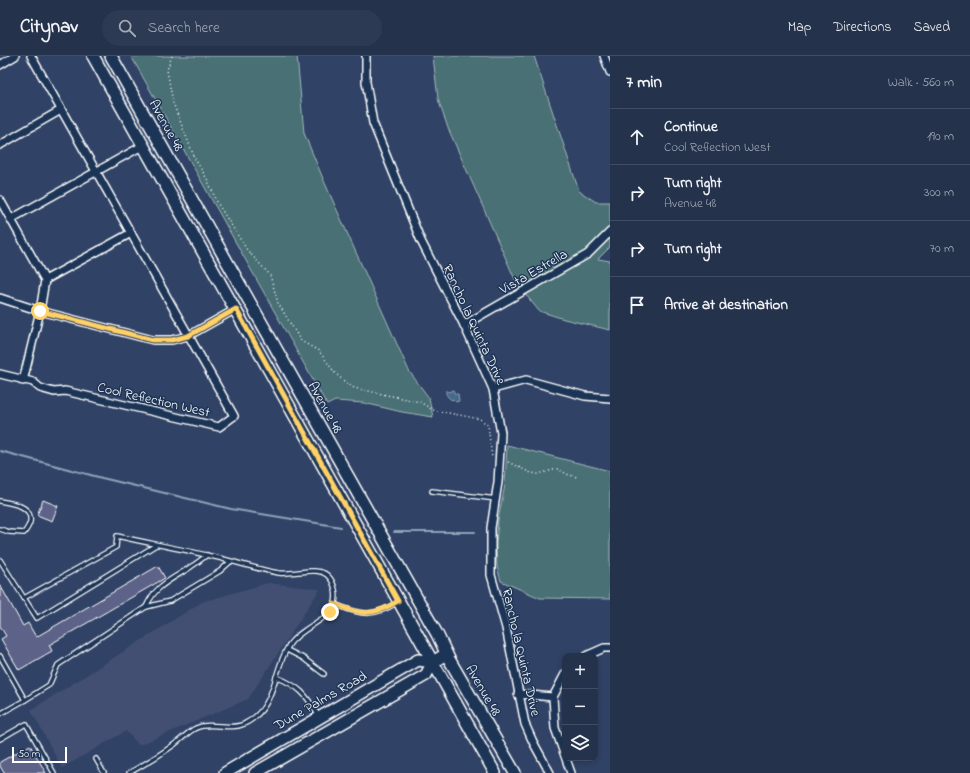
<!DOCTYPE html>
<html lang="en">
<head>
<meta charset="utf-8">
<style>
  body { margin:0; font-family:"Indie Flower",sans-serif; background:#2c3a53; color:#f1f3f6 }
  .controls { position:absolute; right:12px; bottom:12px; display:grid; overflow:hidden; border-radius:8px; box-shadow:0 2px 6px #0003 }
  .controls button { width:36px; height:36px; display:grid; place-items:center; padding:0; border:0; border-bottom:1px solid #414d64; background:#24324c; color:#f1f3f6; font:20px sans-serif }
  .scale { position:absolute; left:12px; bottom:10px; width:55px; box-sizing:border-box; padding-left:4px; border:2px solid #fff; border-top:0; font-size:11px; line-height:14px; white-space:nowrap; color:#fff; -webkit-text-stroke:3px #1d3557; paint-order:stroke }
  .stop { position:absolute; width:12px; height:12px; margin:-9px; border:3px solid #ffd166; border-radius:50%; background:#fff }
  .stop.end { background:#ffd166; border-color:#fff; box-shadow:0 1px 4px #0008 }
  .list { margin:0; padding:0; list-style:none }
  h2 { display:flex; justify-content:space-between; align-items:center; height:52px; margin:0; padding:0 16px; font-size:17px }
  h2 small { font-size:13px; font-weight:400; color:#a3aab5 }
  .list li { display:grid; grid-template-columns:26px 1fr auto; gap:12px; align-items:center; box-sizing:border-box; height:56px; padding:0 16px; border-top:1px solid #414d64 }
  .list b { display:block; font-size:15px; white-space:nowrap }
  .list p { margin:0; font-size:13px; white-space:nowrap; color:#a3aab5 }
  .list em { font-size:13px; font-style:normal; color:#a3aab5 }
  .icon { flex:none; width:22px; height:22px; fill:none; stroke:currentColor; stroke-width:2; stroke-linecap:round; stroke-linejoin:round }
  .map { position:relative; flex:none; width:610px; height:717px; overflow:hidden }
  header { display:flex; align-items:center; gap:24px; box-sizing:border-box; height:56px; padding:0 20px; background:#24324c; border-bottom:1px solid #414d64 }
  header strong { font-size:19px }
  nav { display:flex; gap:22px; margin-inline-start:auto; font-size:14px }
  .search { width:280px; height:36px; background:#2c3a53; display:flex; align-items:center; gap:10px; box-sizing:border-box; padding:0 14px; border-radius:22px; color:#a3aab5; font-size:15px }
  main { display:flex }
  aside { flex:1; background:#24324c }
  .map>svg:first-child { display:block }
</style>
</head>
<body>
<header>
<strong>Citynav</strong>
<div class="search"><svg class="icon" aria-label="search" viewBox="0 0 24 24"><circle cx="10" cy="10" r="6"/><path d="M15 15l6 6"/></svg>Search here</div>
<nav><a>Map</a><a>Directions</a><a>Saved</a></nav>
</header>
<main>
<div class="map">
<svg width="610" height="717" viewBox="0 0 610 717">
  <rect width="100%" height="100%" fill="#304266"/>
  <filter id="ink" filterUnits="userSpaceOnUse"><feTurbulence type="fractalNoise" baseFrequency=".025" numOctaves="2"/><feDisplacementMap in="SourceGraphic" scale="8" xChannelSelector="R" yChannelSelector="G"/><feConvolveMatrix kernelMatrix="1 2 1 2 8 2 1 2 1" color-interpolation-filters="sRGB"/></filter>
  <g filter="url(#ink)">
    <polygon fill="#425073" points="268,527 320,533 248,643 139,689 126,675 62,712 31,654 202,546"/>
    <g fill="#487074" stroke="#a4b8ba">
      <polygon points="131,0 297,0 304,77 324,125 409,315 429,342 433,361 402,356 364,347 335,345 327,349"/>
      <polygon points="433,0 534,0 579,135 596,146 610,146 610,191 598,203 610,205 610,274 564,263 539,255 517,228 448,72 438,43"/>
      <polygon points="507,389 610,415 610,543 540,542 501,525 497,511 496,488 498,464 505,429"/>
    </g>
    <path fill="#44678b" stroke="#8fa4b9" d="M446,334L449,336L453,334L455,338H458L459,345L456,346L453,343L452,344C448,342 445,338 446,334Z"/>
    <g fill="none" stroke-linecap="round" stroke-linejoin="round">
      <g stroke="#8fa4b9" stroke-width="2">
        <polyline points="0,395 102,422 231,453 341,471"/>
        <polyline points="394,476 475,476"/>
      </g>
    </g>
    <g fill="#5d6288" stroke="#fff">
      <polygon points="43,444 58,450 52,465 37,459"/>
      <polygon points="158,510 165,522 49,589 52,595 19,614 1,583 6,580 0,570 0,529 23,570 28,567 36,581"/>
      <polygon points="30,689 46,717 4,717 0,710 0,706"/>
    </g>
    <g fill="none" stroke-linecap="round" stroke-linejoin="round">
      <g stroke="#fff" stroke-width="6">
        <g id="service">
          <polyline points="432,435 496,443"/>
          <path d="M0,445C12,447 33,450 30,466C29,470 27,473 24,477L9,476L0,473"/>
          <path d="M0,504L24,542L116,491L117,480C147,487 177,492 206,499C231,504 255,513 279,517C293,519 317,510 327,519C335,526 338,540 334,550C328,564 299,573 289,589C272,616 277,652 244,668C230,675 211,665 196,672C189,675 182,683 175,688C160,699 145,708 129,717"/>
          <polyline points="24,542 37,562 156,489"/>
          <path d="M334,548C361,559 373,562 398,546"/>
          <polyline points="146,551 170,545 220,515 230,506"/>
          <polyline points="287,594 303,602 324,618"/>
          <polyline points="0,600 25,644 0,658"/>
          <path d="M276,621C299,630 306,638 318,659"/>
          <path d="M25,644L49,629L58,609L146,551C156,528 172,524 192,510C197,507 202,503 207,499"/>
          <polyline points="0,683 26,668 54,717"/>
          <polyline points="96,703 104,717"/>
        </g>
      </g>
      <g stroke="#fff" stroke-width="10">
        <g id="minor">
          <polyline points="366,0 366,26 373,67 421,185 464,269 493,333 501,377 498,426 491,472 491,519 506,572 525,668 533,686 550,717"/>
          <polyline points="604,0 610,16"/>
          <polyline points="0,9 15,0"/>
          <polyline points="0,89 61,54"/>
          <polyline points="0,144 45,224 40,255 23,325"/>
          <polyline points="11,163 144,89"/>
          <polyline points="45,224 131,177"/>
          <polyline points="0,242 40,255 153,284 172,284 188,280 236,253"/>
          <polyline points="464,269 588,198 610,176"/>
          <polyline points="0,318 33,326 40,332 54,336 65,335 219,371 234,360 31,0"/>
          <polyline points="493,333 526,324 585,340 610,342"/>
          <polyline points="586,600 604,592 610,592"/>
          <polyline points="565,618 553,641 555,672 571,717"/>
          <polyline points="518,638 553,641"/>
        </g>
      </g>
      <g stroke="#fff" stroke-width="14">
        <g id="secondary">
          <polyline points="93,0 495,717"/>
          <polyline points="111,0 437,578 449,603 515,717"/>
          <polyline points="225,717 418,604 433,606"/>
          <polyline points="255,717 426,619 433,606 446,598"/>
        </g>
      </g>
      <g stroke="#fff" stroke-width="1.5" stroke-dasharray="1 3" stroke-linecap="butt">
        <polyline points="172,0 167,14 173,47 195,103 207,123 218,148 247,194 270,219 278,247 301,285 319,295 335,317 344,325 354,332 420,346 433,354 480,363 488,369 492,402"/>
        <polyline points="508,406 531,417 538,418 557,413 569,419 577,421"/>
      </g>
      <use href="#service" stroke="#1d3557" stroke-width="3.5"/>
      <use href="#minor" stroke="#1d3557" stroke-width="7"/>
      <use href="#secondary" stroke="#1d3557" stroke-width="11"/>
    </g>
  </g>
  <g fill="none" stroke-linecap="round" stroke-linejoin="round" filter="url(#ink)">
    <path stroke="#ffd166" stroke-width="5" d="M40,255L153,284H172L188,280L236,253L398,545C373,561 361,559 334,548L330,556"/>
  </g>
  <g text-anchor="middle" stroke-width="3" stroke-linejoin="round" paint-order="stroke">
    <g font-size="14" fill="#fff" stroke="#1d3557">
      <text transform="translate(167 69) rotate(61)" y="5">Avenue 48</text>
      <text transform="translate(533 215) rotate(-30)" y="5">Vista Estrella</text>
      <text transform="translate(475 268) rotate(65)" y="5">Rancho la Quinta Drive</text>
      <text transform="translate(154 343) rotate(13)" y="5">Cool Reflection West</text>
      <text transform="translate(326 351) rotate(61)" y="5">Avenue 48</text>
      <text transform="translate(522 596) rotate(77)" y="5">Rancho la Quinta Drive</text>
      <text transform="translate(484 634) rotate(60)" y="5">Avenue 48</text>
      <text transform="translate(320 644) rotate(-30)" y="5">Dune Palms Road</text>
    </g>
  </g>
</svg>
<div class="controls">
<button>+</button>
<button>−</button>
<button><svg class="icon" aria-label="layers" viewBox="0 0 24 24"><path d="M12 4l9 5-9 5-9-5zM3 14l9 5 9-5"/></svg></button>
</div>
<div class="scale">50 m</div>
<div class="stop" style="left:40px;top:255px"></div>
<div class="stop end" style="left:330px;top:556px"></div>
</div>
<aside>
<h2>7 min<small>Walk · 560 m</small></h2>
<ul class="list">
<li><svg class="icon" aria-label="ahead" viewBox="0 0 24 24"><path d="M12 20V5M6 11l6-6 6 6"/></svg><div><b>Continue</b><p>Cool Reflection West</p></div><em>190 m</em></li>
<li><svg class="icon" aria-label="right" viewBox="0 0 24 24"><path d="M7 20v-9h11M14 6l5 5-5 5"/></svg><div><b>Turn right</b><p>Avenue 48</p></div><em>300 m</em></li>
<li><svg class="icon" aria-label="right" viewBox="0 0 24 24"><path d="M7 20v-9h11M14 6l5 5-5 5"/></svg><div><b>Turn right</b></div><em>70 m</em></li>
<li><svg class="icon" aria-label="arrive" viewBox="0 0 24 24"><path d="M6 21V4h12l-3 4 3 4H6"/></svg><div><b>Arrive at destination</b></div></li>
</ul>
</aside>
</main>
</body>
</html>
